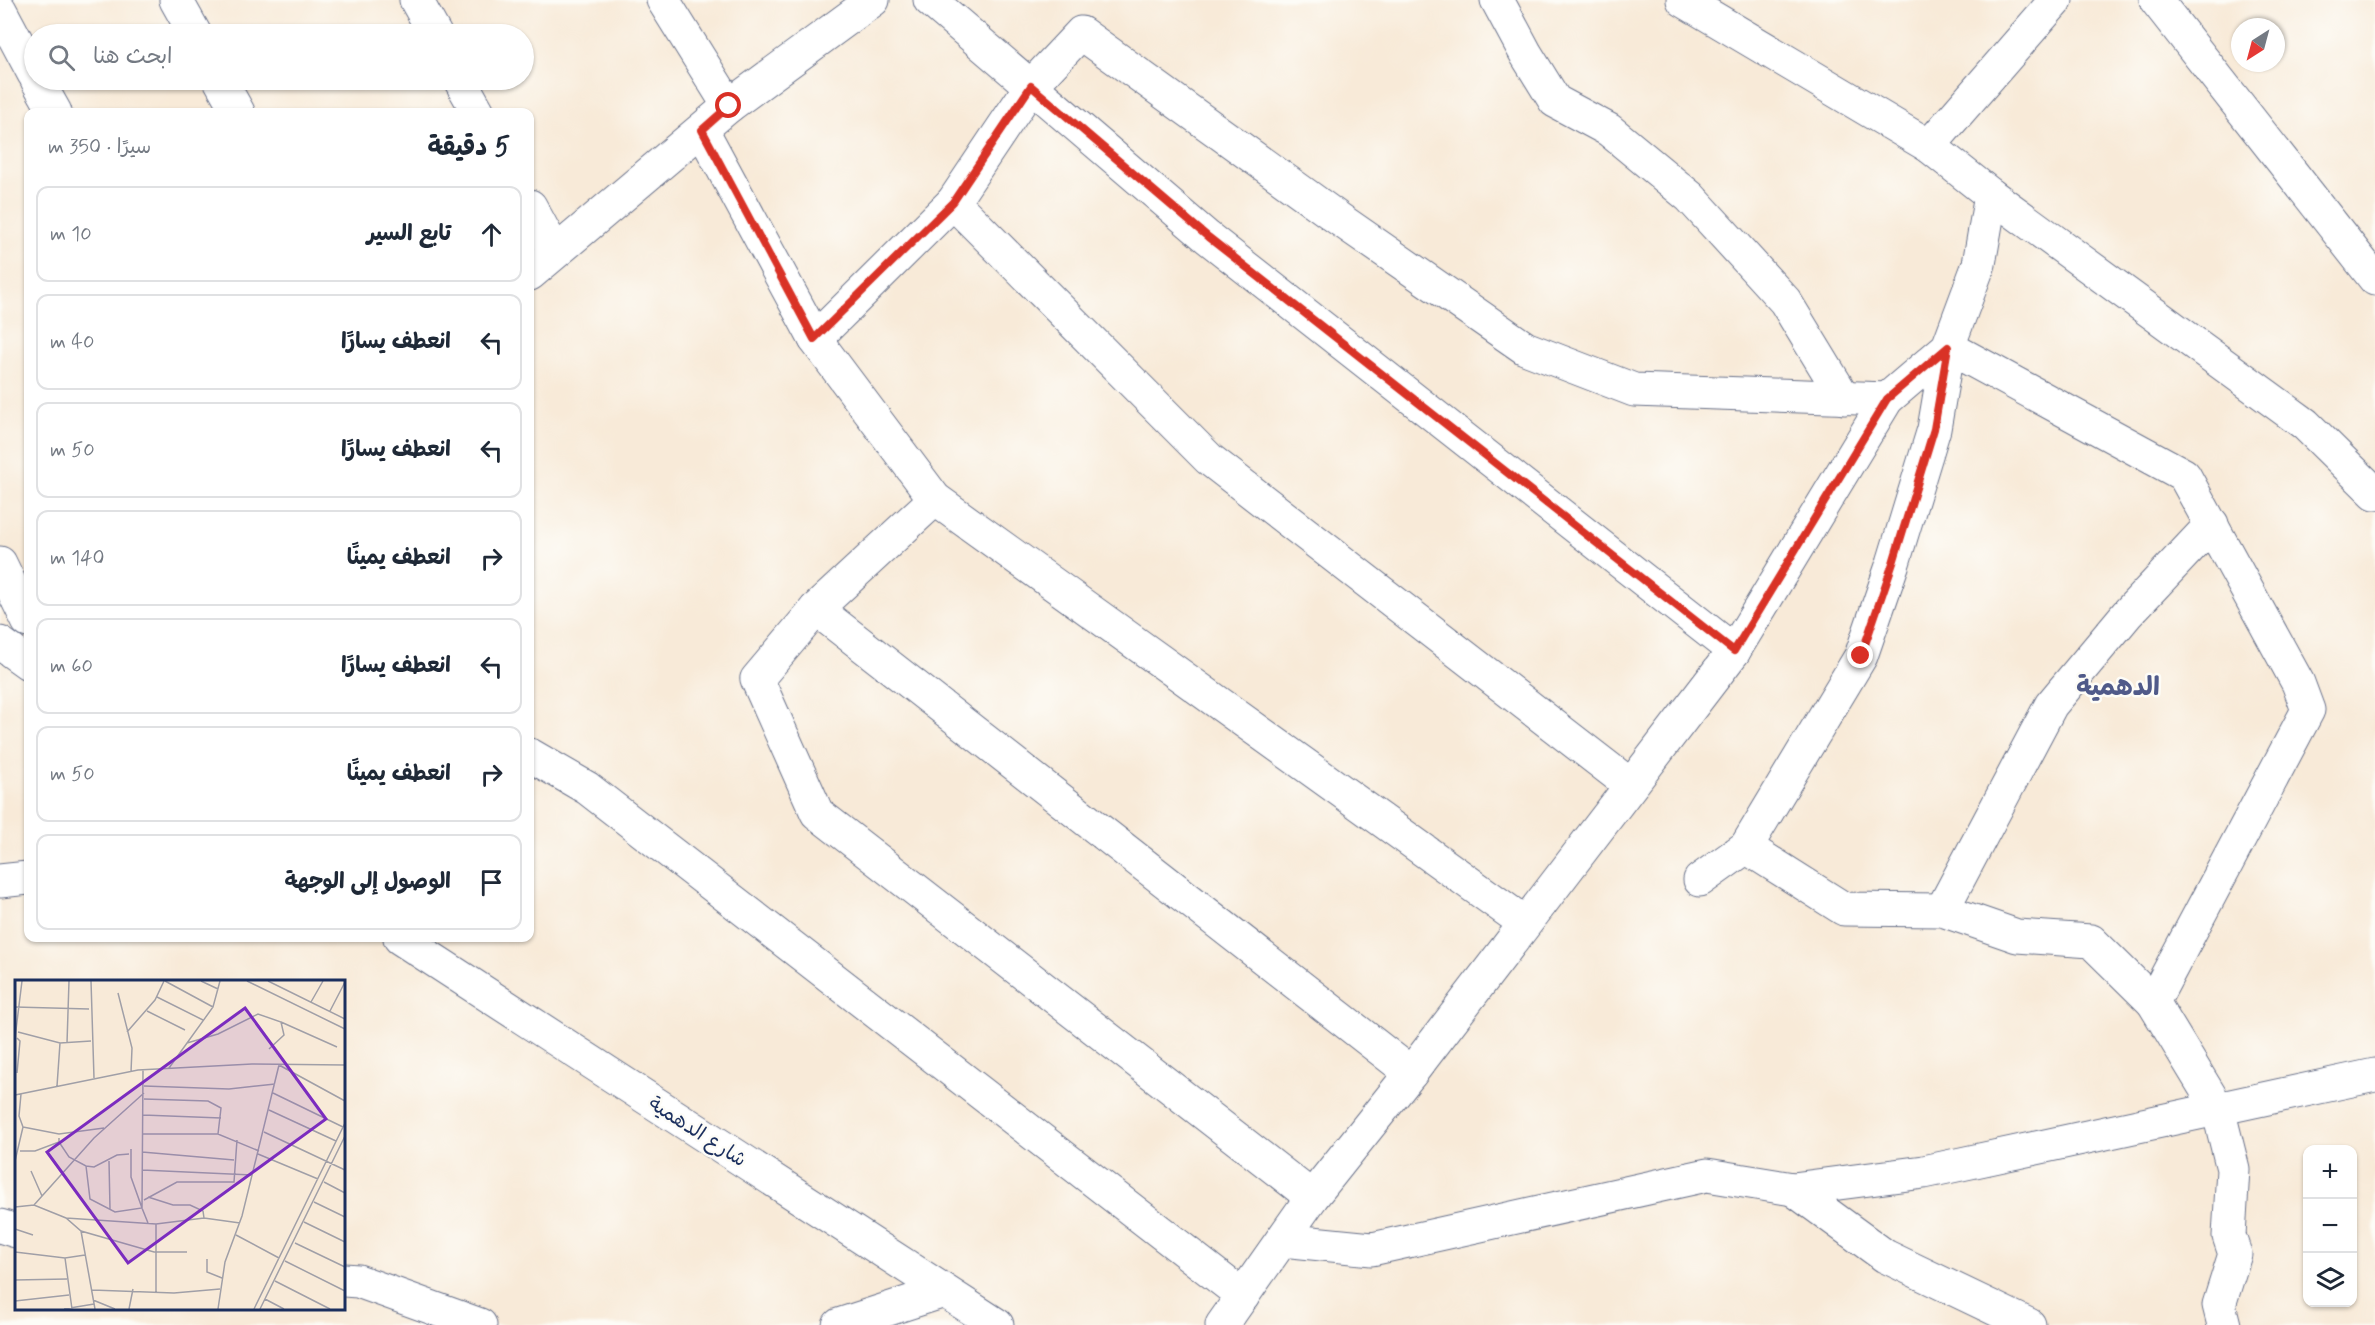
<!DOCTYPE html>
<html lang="ar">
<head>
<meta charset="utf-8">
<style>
  body { margin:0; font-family:Mynerve,"Playpen Sans Arabic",sans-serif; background:#f6f6f7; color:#1f2937; direction:rtl }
  .controls { position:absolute; right:18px; bottom:18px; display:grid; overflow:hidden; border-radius:12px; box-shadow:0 2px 4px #0004 }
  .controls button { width:54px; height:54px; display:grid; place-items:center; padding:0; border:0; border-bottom:2px solid #e0e1e3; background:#fff; color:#1f2937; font:30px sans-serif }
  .compass { position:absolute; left:2231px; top:18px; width:54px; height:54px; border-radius:50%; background:#fff; box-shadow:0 2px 4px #0004; rotate:216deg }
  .stop { position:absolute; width:18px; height:18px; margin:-14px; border:4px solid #d93025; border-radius:50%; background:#fff }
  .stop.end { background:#d93025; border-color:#fff; box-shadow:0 2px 6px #0008 }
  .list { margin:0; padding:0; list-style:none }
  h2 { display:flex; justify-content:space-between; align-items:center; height:78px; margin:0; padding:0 24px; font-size:26px }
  h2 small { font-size:20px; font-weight:400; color:#747a83 }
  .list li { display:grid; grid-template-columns:39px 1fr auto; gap:18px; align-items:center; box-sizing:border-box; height:96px; margin:0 12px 12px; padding:0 12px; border:2px solid #e0e1e3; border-radius:12px }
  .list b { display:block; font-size:22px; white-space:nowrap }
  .list em { font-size:20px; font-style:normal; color:#747a83 }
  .icon { flex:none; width:33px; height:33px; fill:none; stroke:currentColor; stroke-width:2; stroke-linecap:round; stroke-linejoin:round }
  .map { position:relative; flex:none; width:2375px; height:1325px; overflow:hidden; direction:ltr }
  .search { position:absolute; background:#fff; box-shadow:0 2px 4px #0004; left:24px; top:24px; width:510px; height:66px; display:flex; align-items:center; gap:15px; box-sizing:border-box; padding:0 21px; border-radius:33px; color:#747a83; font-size:22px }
  .panel { position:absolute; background:#fff; box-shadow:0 2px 4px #0004; left:24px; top:108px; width:510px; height:834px; border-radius:12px; direction:rtl }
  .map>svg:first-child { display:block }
</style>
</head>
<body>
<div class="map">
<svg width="2375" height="1325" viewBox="0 0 2375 1325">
  <rect width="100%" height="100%" fill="#fdfcf7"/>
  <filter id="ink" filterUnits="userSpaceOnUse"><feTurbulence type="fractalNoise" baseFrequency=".0167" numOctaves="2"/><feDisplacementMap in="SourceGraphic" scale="12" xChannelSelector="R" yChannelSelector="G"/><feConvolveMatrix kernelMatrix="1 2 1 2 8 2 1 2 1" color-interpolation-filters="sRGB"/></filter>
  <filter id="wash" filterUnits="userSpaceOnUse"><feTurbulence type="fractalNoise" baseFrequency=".008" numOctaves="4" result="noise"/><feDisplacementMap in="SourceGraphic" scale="24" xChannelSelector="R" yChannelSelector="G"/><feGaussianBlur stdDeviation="1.35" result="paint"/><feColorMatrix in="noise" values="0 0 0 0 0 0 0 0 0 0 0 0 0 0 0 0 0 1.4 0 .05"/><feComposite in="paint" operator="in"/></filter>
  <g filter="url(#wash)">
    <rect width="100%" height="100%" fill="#f8ead8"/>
  </g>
  <g filter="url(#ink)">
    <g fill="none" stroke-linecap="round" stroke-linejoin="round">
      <g stroke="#687089" stroke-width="35">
        <g id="street">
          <polyline points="176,0 195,34"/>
          <polyline points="416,0 435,34"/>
          <polyline points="663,0 729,106"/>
          <polyline points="930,0 1207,237 1734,651"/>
          <polyline points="1497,0 1526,54 1555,101 1609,130 1690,197 1785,301 1844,398"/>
          <polyline points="1683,0 1929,146 1991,195 2305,424 2375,493"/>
          <polyline points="2156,0 2375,279"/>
          <polyline points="0,10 34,74"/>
          <polyline points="37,80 55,112"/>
          <polyline points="220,80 238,112"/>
          <polyline points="460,80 478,112"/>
          <polyline points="702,130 815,339 935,499 1525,923"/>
          <polyline points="1929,146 2056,0"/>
          <polyline points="953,202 1209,459 1629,784"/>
          <polyline points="530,206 555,252"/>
          <polyline points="530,274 729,106 873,0"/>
          <polyline points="815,339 953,202 1031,86 1081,33 1339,219 1525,348 1634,390 1887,399"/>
          <polyline points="935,499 816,609 757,679 817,813 1312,1197"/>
          <polyline points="0,563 28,621"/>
          <polyline points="816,609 1411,1073"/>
          <polyline points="0,643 28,663"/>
          <polyline points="530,755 587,788 1243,1296"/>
          <polyline points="1746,847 1844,909 1942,910 2017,936 2091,941 2153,1002 2218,1109 2233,1169 2229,1236 2235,1254 2219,1305 2224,1325"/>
          <polyline points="1700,880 1746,847 1861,656 1893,563 1934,429 1948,347 2184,475 2298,683 2308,710 2153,1002"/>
          <polyline points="0,881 28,878"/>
          <polyline points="1942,910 2051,705 2127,614 2212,524"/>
          <polyline points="400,938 997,1325"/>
          <polyline points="1793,1189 1885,1256 2029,1325"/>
          <polyline points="0,1226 16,1231"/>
          <polyline points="1282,1240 1372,1249 1707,1175 1793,1189 1924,1172 2375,1075"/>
          <polyline points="344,1280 358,1281 480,1325"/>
          <polyline points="839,1325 944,1291"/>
          <polyline points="1222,1325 1312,1197 1411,1073 1734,651 1887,399 1948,347 1979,264 1991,195"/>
        </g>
      </g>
      <use href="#street" stroke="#fff" stroke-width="33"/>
    </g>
  </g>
  <g fill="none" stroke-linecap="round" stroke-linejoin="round" filter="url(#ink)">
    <polyline stroke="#d93025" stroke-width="8" points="729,106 702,130 814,339 953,202 1031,86 1208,237 1734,651 1887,399 1948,347 1934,429 1893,563 1861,656"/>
  </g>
  <g text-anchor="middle" stroke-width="5" stroke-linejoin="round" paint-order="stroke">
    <g font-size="20" fill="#1b2f5e" stroke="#fdfcf7">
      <text transform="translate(698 1131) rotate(33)" y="7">شارع الدهمية</text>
    </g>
    <g font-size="26" font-weight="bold" fill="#505a89" stroke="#fdfcf7">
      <text x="2118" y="695">الدهمية</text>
    </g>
  </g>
  <g transform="translate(15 980)">
    <rect width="330" height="330" fill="#f8ead8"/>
    <path fill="none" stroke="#a09fa7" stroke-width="1.5" d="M76,1L79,98M150,1L198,27M186,1L203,9M232,1L330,49M253,1L330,39M103,13L117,68L116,92M142,17L188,40M296,22L308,1M0,27L74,29M132,31L170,50M315,31L330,2M266,42L322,67M3,52L45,63L76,61M112,52L140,20L149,1M0,58L7,1M52,63L54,1M172,63L203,54L243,34L266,42L269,55L254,69M154,88L198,27L205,1M128,90L127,228L133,243M2,93L5,61L2,58M42,106L45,63M129,106L214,109L260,104M258,113L328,147M0,115L123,90L237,84L330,85M129,119L193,121L206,128L203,154M254,130L321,161M128,135L206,138M8,147L44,154L89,148M249,152L330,190M128,154H203L244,171M44,162L54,177L71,186L79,187L102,175L114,174M5,171H20L44,162V158M127,172L219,180M243,174L303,199M0,181L8,147L4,136L6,114M94,181L95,229M71,186L75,219L100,232L127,228L116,197V169M127,190L237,195M16,191L27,216M309,202L330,213M133,217L158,225H175L188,231L189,238M129,220L162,202H219L222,160M299,222L330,237M19,225L79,158L129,113M0,227L19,225L51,238L66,251L139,272H172M51,238L141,244L189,238L225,243M289,242L330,262M0,249L18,255M66,251L80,329M221,255L264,278M280,263L330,287M0,272L50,278L70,275M50,278L57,329M192,279V292L207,298M270,281L330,311M0,300L52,299M260,301L315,329M77,310L159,313L205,309M141,312V244M250,319L269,329M78,320L100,329M0,321L54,315M49,329L79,324M114,329L118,309M203,329L210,282L227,236L264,85L330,121M239,329L330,143M245,329L330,156"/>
    <path fill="#7b2cbf" fill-opacity="0.15" stroke="#7b2cbf" stroke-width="3" d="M230,28L311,139L113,283L32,172Z"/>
    <rect width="330" height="330" fill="none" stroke="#1b2f5e" stroke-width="3"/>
  </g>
</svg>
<div class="controls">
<button>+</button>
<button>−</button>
<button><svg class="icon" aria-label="layers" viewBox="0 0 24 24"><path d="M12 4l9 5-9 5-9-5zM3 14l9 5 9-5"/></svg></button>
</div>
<svg class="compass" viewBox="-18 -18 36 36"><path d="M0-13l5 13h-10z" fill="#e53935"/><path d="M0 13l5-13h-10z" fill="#747a83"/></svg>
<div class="stop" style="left:729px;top:106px"></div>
<div class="stop end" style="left:1861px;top:656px"></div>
<div class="search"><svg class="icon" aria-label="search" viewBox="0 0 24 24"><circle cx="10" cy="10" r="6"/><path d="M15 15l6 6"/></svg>ابحث هنا</div>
<section class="panel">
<h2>5 دقيقة<small>سيرًا · 350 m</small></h2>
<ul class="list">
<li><svg class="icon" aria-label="ahead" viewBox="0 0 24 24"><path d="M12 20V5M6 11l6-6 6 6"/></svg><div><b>تابع السير</b></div><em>10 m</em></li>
<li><svg class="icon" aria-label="left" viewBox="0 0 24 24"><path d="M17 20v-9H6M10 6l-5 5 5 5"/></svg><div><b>انعطف يسارًا</b></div><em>40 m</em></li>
<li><svg class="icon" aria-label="left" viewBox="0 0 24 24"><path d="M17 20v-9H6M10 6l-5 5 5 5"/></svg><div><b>انعطف يسارًا</b></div><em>50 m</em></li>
<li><svg class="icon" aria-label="right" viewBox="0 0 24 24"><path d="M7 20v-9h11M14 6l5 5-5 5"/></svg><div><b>انعطف يمينًا</b></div><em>140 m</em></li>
<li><svg class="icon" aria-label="left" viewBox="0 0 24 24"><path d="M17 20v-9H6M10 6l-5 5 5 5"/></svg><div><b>انعطف يسارًا</b></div><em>60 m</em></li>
<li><svg class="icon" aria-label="right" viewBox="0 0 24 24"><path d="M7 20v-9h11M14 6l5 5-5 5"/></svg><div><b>انعطف يمينًا</b></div><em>50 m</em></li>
<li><svg class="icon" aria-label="arrive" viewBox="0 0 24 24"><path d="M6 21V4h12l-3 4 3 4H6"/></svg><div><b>الوصول إلى الوجهة</b></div></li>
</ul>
</section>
</div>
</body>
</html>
